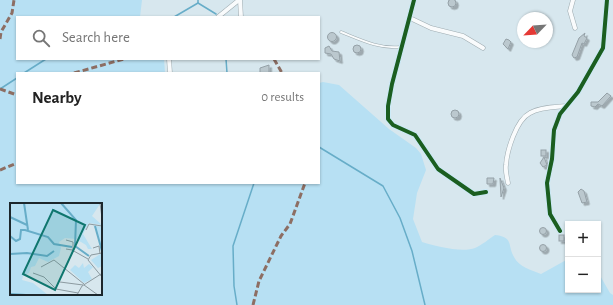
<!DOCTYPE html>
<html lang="en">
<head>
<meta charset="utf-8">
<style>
  body { margin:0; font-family:"Alegreya Sans",sans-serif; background:#f6f6f6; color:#222 }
  .controls { position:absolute; right:12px; bottom:12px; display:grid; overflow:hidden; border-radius:0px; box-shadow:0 1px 3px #0004 }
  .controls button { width:36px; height:36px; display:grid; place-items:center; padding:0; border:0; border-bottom:1px solid #e0e0e0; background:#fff; color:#222; font:20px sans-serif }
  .compass { position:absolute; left:517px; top:12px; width:36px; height:36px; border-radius:50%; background:#fff; box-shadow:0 1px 3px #0004; rotate:245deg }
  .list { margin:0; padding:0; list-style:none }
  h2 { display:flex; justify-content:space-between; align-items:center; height:52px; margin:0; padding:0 16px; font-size:17px }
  h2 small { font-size:13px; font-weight:400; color:#767676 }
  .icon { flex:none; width:22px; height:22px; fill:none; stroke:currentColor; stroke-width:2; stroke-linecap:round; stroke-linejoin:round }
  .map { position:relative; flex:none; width:613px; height:305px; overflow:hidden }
  .search { position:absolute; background:#fff; box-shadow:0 1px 3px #0004; left:16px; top:16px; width:304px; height:44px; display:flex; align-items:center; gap:10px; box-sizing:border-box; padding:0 14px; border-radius:0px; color:#767676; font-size:15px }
  .panel { position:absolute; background:#fff; box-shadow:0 1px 3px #0004; left:16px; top:72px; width:304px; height:112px; border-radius:0px }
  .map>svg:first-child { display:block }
</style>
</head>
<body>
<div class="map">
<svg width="613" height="305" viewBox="0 0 613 305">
  <defs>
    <filter id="shadow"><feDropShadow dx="2.5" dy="2.5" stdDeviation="0" flood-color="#0004"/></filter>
  </defs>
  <rect width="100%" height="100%" fill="#d7e7ee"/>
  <path fill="#b7e0f3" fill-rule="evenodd" d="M0,0H142L140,17H17V59H164L165,73H17V183H319V83L323,82L339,85L389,129L416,148L421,154L426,170L417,193L413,219L422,242C435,246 462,253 475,248C482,245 489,239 495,235C514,237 507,245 514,257C519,267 531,270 541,274L568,259V290H598V272L610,293L613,295V305H0ZM11,204H101V294H11Z"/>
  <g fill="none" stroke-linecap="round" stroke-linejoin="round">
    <g stroke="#67adc8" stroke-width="1.5">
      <polyline points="198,0 198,3 216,14"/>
      <polyline points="174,17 198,3"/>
      <polyline points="226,59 227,73"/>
      <polyline points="24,73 46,59"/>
      <polyline points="0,89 17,78"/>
      <polyline points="319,147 383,186 400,218 412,251 425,305"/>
      <polyline points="237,305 234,286 233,246 254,183"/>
    </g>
  </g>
  <g fill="#bbc8ce" stroke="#95a1a7" filter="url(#shadow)">
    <circle cx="452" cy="3" r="4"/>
    <circle cx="332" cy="37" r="4.5"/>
    <polygon points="585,33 584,36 587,38 584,44 582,43 577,57 574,58 572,55 579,38"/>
    <polygon points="506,39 509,40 511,42 508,49 503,44"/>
    <circle cx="357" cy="49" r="4"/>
    <polygon points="329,46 332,51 339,52 340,61 334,59 331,54 325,53 325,48"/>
    <polygon points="269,65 269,73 260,73 260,68"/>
    <polygon points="607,93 611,96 602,106 598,104 595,107 591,106 591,102 598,102"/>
    <circle cx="455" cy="114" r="4"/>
    <rect x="541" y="150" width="5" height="6"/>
    <polygon points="544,157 547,165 543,167 540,163"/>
    <polygon points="487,178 494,178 493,184 487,184"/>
    <polygon points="500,178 504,188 501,197 500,179"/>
    <polygon points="581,189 584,191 587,202 582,203 578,192"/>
    <circle cx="543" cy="231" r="3.5"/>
    <rect x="559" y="235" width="5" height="6"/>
    <circle cx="543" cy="248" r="3.5"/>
  </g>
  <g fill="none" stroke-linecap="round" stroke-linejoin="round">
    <g stroke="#9facb1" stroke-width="3">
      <path id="lane" d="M341,32C361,40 379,49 400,47"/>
    </g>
    <g stroke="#9facb1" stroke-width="5">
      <g id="street">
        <polyline points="240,0 241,17"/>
        <polyline points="414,0 392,84 388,106 388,119 393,125 415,135 438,169 474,194 486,192"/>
        <polyline points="573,0 570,11 575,28"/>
        <polyline points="218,17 239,0"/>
        <polyline points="410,18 431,28 463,36 483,48"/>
        <polyline points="169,59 170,73"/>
        <path d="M508,183C507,177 505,171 506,165C507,151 516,120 530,113C540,107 555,107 566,106"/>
        <polyline points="560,231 550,214 547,183 552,159 554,130 560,114 578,92 603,48 607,0"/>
      </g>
    </g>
    <use href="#lane" stroke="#f9fbfc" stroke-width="2"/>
    <use href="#street" stroke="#f9fbfc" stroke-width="4"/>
    <g stroke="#8d6e63" stroke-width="3" stroke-dasharray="6 3" stroke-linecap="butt">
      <polyline points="0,39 1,32 12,13 14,0"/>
      <polyline points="274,59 282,73"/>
      <polyline points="74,73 124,59"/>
      <polyline points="0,89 17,95"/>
      <polyline points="0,170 17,163"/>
      <polyline points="253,305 259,281 281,236 290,224 305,183"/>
    </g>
    <g stroke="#cdebf8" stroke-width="6">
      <g id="cycleway">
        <polyline points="414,0 392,84 388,106 388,119 393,125 415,135 438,169 474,194 486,192"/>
        <polyline points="560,231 550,214 547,183 552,159 554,130 560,114 578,92 603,48 607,0"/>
      </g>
    </g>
    <use href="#cycleway" stroke="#1b5e20" stroke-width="4"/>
  </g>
  <g transform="translate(10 203)">
    <rect width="92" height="92" fill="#d7e7ee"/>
    <path d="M0,0L90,1L82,13L92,22L79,20L73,31L82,46H78L76,42L66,36L55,35L49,39L51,45L49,53L38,59L29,55L25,63L21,64L19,70L13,73L12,77L23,80L38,92H0ZM83,22L92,24L91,49L88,31ZM92,50V63L88,65L81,57ZM73,60L74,65L79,61L83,64L78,69L82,76L74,80L60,67L65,62L69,65Z" fill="#b7e0f3"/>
    <path fill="none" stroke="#67adc8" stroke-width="2" d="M14,0L18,27M51,0L66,17L65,43M0,14L17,22M85,23L92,48M0,33L6,38L10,36L11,27H15L38,34L44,41L62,44M65,43L79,53M0,51L17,50L37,53L44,48M0,91L16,92"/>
    <path fill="none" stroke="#8c9aa0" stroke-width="1" d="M90,0L92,15M76,27L79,21L92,23M56,37L63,39V47M83,45L89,43L90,51M56,46L62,47L78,56M92,50L81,52L78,57L92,74M31,64L44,57L74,81M23,70L34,74L46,86L68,90M50,79L73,82M74,82L88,92M67,92L72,83L91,71"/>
    <path fill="#0f766e" fill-opacity="0.15" stroke="#0f766e" stroke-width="2" d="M43,7L75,22L45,87L13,71Z"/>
    <rect width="92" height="92" fill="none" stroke="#1c272c" stroke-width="2"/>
  </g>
</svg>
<div class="controls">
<button>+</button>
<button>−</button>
</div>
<svg class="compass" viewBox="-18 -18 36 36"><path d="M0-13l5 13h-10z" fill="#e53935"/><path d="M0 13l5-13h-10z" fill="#767676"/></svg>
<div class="search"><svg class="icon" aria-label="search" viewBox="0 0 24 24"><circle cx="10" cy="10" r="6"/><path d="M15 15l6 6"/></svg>Search here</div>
<section class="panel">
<h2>Nearby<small>0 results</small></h2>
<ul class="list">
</ul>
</section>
</div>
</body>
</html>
